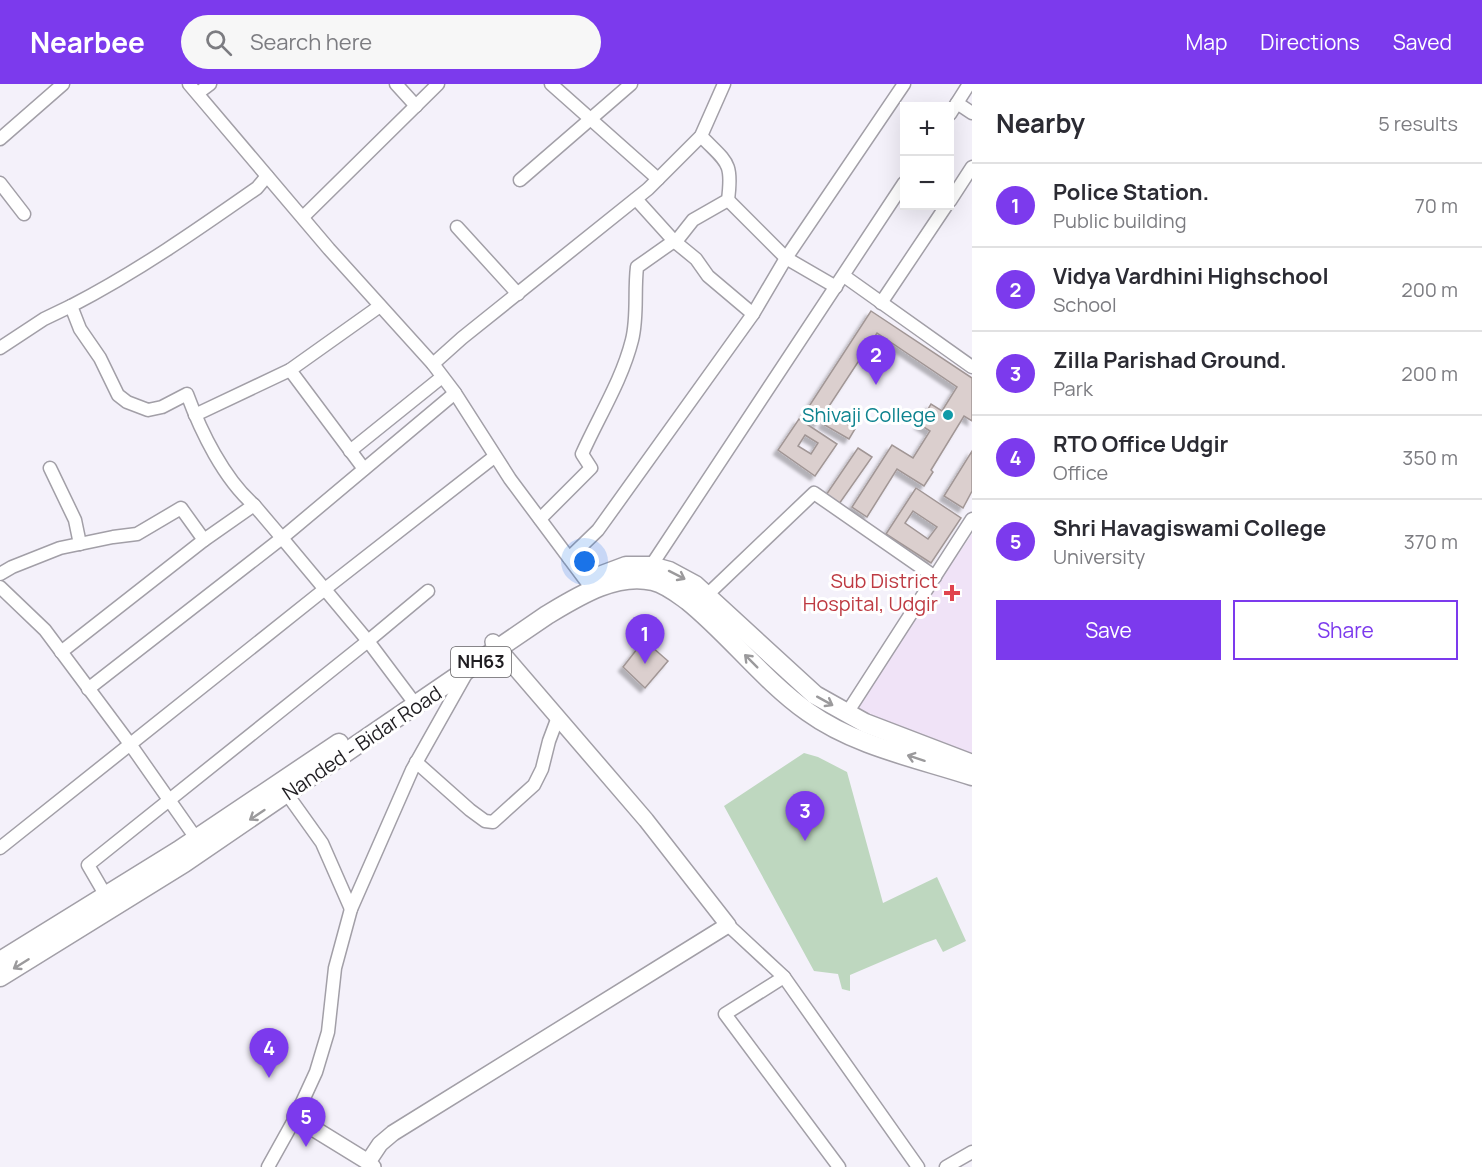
<!DOCTYPE html>
<html lang="en">
<head>
<meta charset="utf-8">
<style>
  body { margin:0; font-family:Manrope,sans-serif; background:#f7f7f7; color:#2b2b33 }
  .controls { position:absolute; right:18px; top:18px; display:grid; overflow:hidden; border-radius:0px; box-shadow:0 6px 24px #0002 }
  .controls button { width:54px; height:54px; display:grid; place-items:center; padding:0; border:0; border-bottom:2px solid #e1e1e2; background:#fff; color:#2b2b33; font:30px sans-serif }
  .you { position:absolute; left:585px; top:478px; width:21px; height:21px; margin:-15px; border:4px solid #fff; border-radius:50%; background:#1a73e8; box-shadow:0 0 0 9px #1a73e833 }
  .badge { display:grid; place-items:center; width:39px; height:39px; border-radius:50%; background:#7c3aed; color:#fff; font-size:20px; font-weight:700 }
  .pin { position:absolute; translate:-50% -50px; filter:drop-shadow(0 2px 3px #0008) }
  .pin::after { content:''; position:absolute; top:32px; width:21px; height:18px; background:inherit; clip-path:polygon(0 0,100% 0,50% 100%) }
  .list { margin:0; padding:0; list-style:none }
  h2 { display:flex; justify-content:space-between; align-items:center; height:78px; margin:0; padding:0 24px; font-size:26px }
  h2 small { font-size:20px; font-weight:400; color:#7c7c81 }
  .list li { display:grid; grid-template-columns:39px 1fr auto; gap:18px; align-items:center; box-sizing:border-box; height:84px; padding:0 24px; border-top:2px solid #e1e1e2 }
  .list b { display:block; font-size:22px; white-space:nowrap }
  .list p { margin:0; font-size:20px; white-space:nowrap; color:#7c7c81 }
  .list em { font-size:20px; font-style:normal; color:#7c7c81 }
  .actions { display:flex; gap:12px; padding:18px 24px }
  .actions a { flex:1; padding:14px 0; border:2px solid #7c3aed; border-radius:0px; text-align:center; font-size:21px; color:#7c3aed }
  .actions .main { background:#7c3aed; color:#fff }
  .icon { flex:none; width:33px; height:33px; fill:none; stroke:currentColor; stroke-width:2; stroke-linecap:round; stroke-linejoin:round }
  .map { position:relative; flex:none; width:972px; height:1083px; overflow:hidden }
  header { display:flex; align-items:center; gap:36px; box-sizing:border-box; height:84px; padding:0 30px; background:#7c3aed; color:#fff }
  header strong { font-size:28px }
  nav { display:flex; gap:33px; margin-inline-start:auto; font-size:21px }
  .search { width:420px; height:54px; background:#f7f7f7; display:flex; align-items:center; gap:15px; box-sizing:border-box; padding:0 21px; border-radius:33px; color:#7c7c81; font-size:22px }
  main { display:flex }
  aside { flex:1; background:#fff }
  .map>svg:first-child { display:block }
</style>
</head>
<body>
<header>
<strong>Nearbee</strong>
<div class="search"><svg class="icon" aria-label="search" viewBox="0 0 24 24"><circle cx="10" cy="10" r="6"/><path d="M15 15l6 6"/></svg>Search here</div>
<nav><a>Map</a><a>Directions</a><a>Saved</a></nav>
</header>
<main>
<div class="map">
<svg width="972" height="1083" viewBox="0 0 972 1083">
  <defs>
    <filter id="shadow"><feDropShadow dx="-4.5" dy="4.5" stdDeviation="1.5" flood-color="#0004"/></filter>
  </defs>
  <rect width="100%" height="100%" fill="#f4f1fa"/>
  <polygon fill="#f0e3f7" points="972,450 972,672 854,627 891,568"/>
  <polygon fill="#bed7bf" points="804,669 818,673 847,688 883,819 937,793 966,857 943,868 936,855 925,859 850,891 850,907 842,905 838,890 814,887 724,722"/>
  <g fill="#dbcfce" stroke="#a19695" stroke-width="1.5" fill-rule="evenodd" filter="url(#shadow)">
    <polygon points="871,227 972,294 972,337 964,332 931,386 933,388 924,402 897,385 867,433 852,423 892,361 913,374 930,347 919,340 931,320 942,327 957,303 877,249 818,339 804,330"/>
    <polygon points="830,329 855,345 849,355 823,340"/>
    <path d="M799,335L837,360L815,392L778,366ZM805,351L818,359L811,370L798,362Z"/>
    <polygon points="858,364 872,373 839,420 826,411"/>
    <polygon points="972,367 972,407 963,424 944,412"/>
    <path d="M916,404L961,434L931,479L886,450ZM913,427L937,443L928,455L905,439Z"/>
    <polygon points="644,556 668,577 645,604 623,583"/>
  </g>
  <g fill="none" stroke-linecap="round" stroke-linejoin="round">
    <g stroke="#a29fa7" stroke-width="15">
      <g id="minor">
        <polyline points="189,0 329,165 433,280 455,309 510,395 586,497"/>
        <polyline points="396,0 416,22"/>
        <polyline points="551,0 658,95"/>
        <polyline points="198,9 210,0"/>
        <polyline points="957,19 972,29"/>
        <polyline points="950,30 969,0"/>
        <path d="M701,52C727,79 733,77 728,116L693,136L678,155L674,157L696,175L708,192L753,230"/>
        <polyline points="0,55 63,0"/>
        <polyline points="520,96 631,0"/>
        <polyline points="0,99 24,130"/>
        <polyline points="728,116 786,174 836,203"/>
        <polyline points="950,117 972,83"/>
        <polyline points="303,133 438,0"/>
        <polyline points="457,143 518,210"/>
        <polyline points="844,192 972,283"/>
        <polyline points="881,219 946,122"/>
        <polyline points="0,264 44,235 71,222"/>
        <polyline points="433,280 462,254 648,105 701,52 724,0"/>
        <polyline points="290,286 364,385"/>
        <polyline points="195,331 290,286 380,222"/>
        <polyline points="350,367 442,293"/>
        <polyline points="50,384 75,436 80,460"/>
        <path d="M254,421C224,395 201,348 187,310L162,323L148,326L127,318L118,311L100,274L80,245L71,222C137,188 197,146 257,104L267,92"/>
        <path d="M540,435L591,384L582,370C599,332 622,296 632,256C638,232 634,208 637,183L674,157L636,115"/>
        <polyline points="569,474 598,446 753,230 786,174 904,0"/>
        <polyline points="651,482 904,99"/>
        <polyline points="0,490 12,483 60,464 113,453 137,450 181,424 204,456 254,421 282,454 455,309"/>
        <polyline points="0,503 45,546 130,660 200,760"/>
        <polyline points="707,511 814,409 935,493"/>
        <polyline points="61,568 204,456"/>
        <polyline points="88,605 282,454 368,557 428,507"/>
        <polyline points="847,629 972,435"/>
        <polyline points="416,678 470,726 485,737 493,738 534,701 542,685 549,657 558,633"/>
        <polyline points="284,703 287,710 322,759 351,825"/>
        <polyline points="0,764 325,505 494,373"/>
        <polyline points="106,812 88,781 368,557 410,613"/>
        <polyline points="728,841 784,893 918,1083"/>
        <polyline points="784,893 725,930 839,1083"/>
        <polyline points="268,1083 293,1038 316,988 328,948 335,884 351,825 412,686 466,590"/>
        <polyline points="946,1083 972,1068"/>
      </g>
    </g>
    <g stroke="#a29fa7" stroke-width="18">
      <g id="major">
        <polyline points="295,1033 368,1078"/>
        <polyline points="373,1083 368,1078 380,1060 393,1049 728,841 646,736 493,558"/>
      </g>
    </g>
    <g stroke="#a29fa7" stroke-width="21">
      <g id="highway">
        <polyline points="594,494 626,482 651,482 669,487 695,501 815,611 865,639 972,680"/>
        <polyline points="0,877 178,767 339,659"/>
        <path d="M0,893L184,779L547,531C577,513 616,488 653,497C666,500 677,509 688,517C730,551 763,596 808,628C855,662 917,674 972,692"/>
      </g>
    </g>
    <use href="#minor" stroke="#fff" stroke-width="12"/>
    <use href="#major" stroke="#fff" stroke-width="15"/>
    <use href="#highway" stroke="#fff" stroke-width="18"/>
  </g>
  <defs><path id="oneway-shaft" d="M-6 0H5M1.5-3L5.5 0L1.5 3" fill="none" stroke-width="1.6" stroke-linecap="round" stroke-linejoin="round" transform="scale(1.5)"/></defs>
  <g stroke="#9b9a9c">
    <use href="#oneway-shaft" transform="translate(677 491) rotate(27)"/>
    <use href="#oneway-shaft" transform="translate(751 577) rotate(-135)"/>
    <use href="#oneway-shaft" transform="translate(825 617) rotate(29)"/>
    <use href="#oneway-shaft" transform="translate(916 674) rotate(-162)"/>
    <use href="#oneway-shaft" transform="translate(257 731) rotate(146)"/>
    <use href="#oneway-shaft" transform="translate(21 880) rotate(148)"/>
  </g>
  <circle fill="#0f9aa8" stroke="#fff" stroke-width="2" cx="948" cy="331" r="6"/>
  <path fill="#e0444e" stroke="#fff" stroke-width="2" d="M949 500h6v6h6v6h-6v6h-6v-6h-6v-6h6z"/>
  <g text-anchor="middle" stroke-width="6" stroke-linejoin="round" paint-order="stroke">
    <rect fill="#fff" stroke="#636264" stroke-width="1.5" x="451" y="563" width="60" height="30" rx="4.5"/>
    <g font-size="18" font-weight="bold" fill="#201e22">
      <text x="481" y="584">NH63</text>
    </g>
    <g font-size="20" fill="#0d838f" stroke="#fff" text-anchor="end">
      <text x="936" y="338">Shivaji College</text>
    </g>
    <g font-size="20" fill="#be3a42" stroke="#fff" text-anchor="end">
      <text x="938" y="504">Sub District<tspan x="938" dy="23">Hospital, Udgir</tspan></text>
    </g>
    <g font-size="20" fill="#201e22" stroke="#fff">
      <text transform="translate(362 659) rotate(-34)" y="7">Nanded - Bidar Road</text>
    </g>
  </g>
</svg>
<div class="controls">
<button>+</button>
<button>−</button>
</div>
<div class="you"></div>
<div class="pin badge" style="left:645px;top:580px">1</div>
<div class="pin badge" style="left:876px;top:301px">2</div>
<div class="pin badge" style="left:805px;top:757px">3</div>
<div class="pin badge" style="left:269px;top:994px">4</div>
<div class="pin badge" style="left:306px;top:1063px">5</div>
</div>
<aside>
<h2>Nearby<small>5 results</small></h2>
<ul class="list">
<li><span class="badge">1</span><div><b>Police Station.</b><p>Public building</p></div><em>70 m</em></li>
<li><span class="badge">2</span><div><b>Vidya Vardhini Highschool</b><p>School</p></div><em>200 m</em></li>
<li><span class="badge">3</span><div><b>Zilla Parishad Ground.</b><p>Park</p></div><em>200 m</em></li>
<li><span class="badge">4</span><div><b>RTO Office Udgir</b><p>Office</p></div><em>350 m</em></li>
<li><span class="badge">5</span><div><b>Shri Havagiswami College</b><p>University</p></div><em>370 m</em></li>
</ul>
<div class="actions"><a class="main">Save</a><a>Share</a></div>
</aside>
</main>
</body>
</html>
